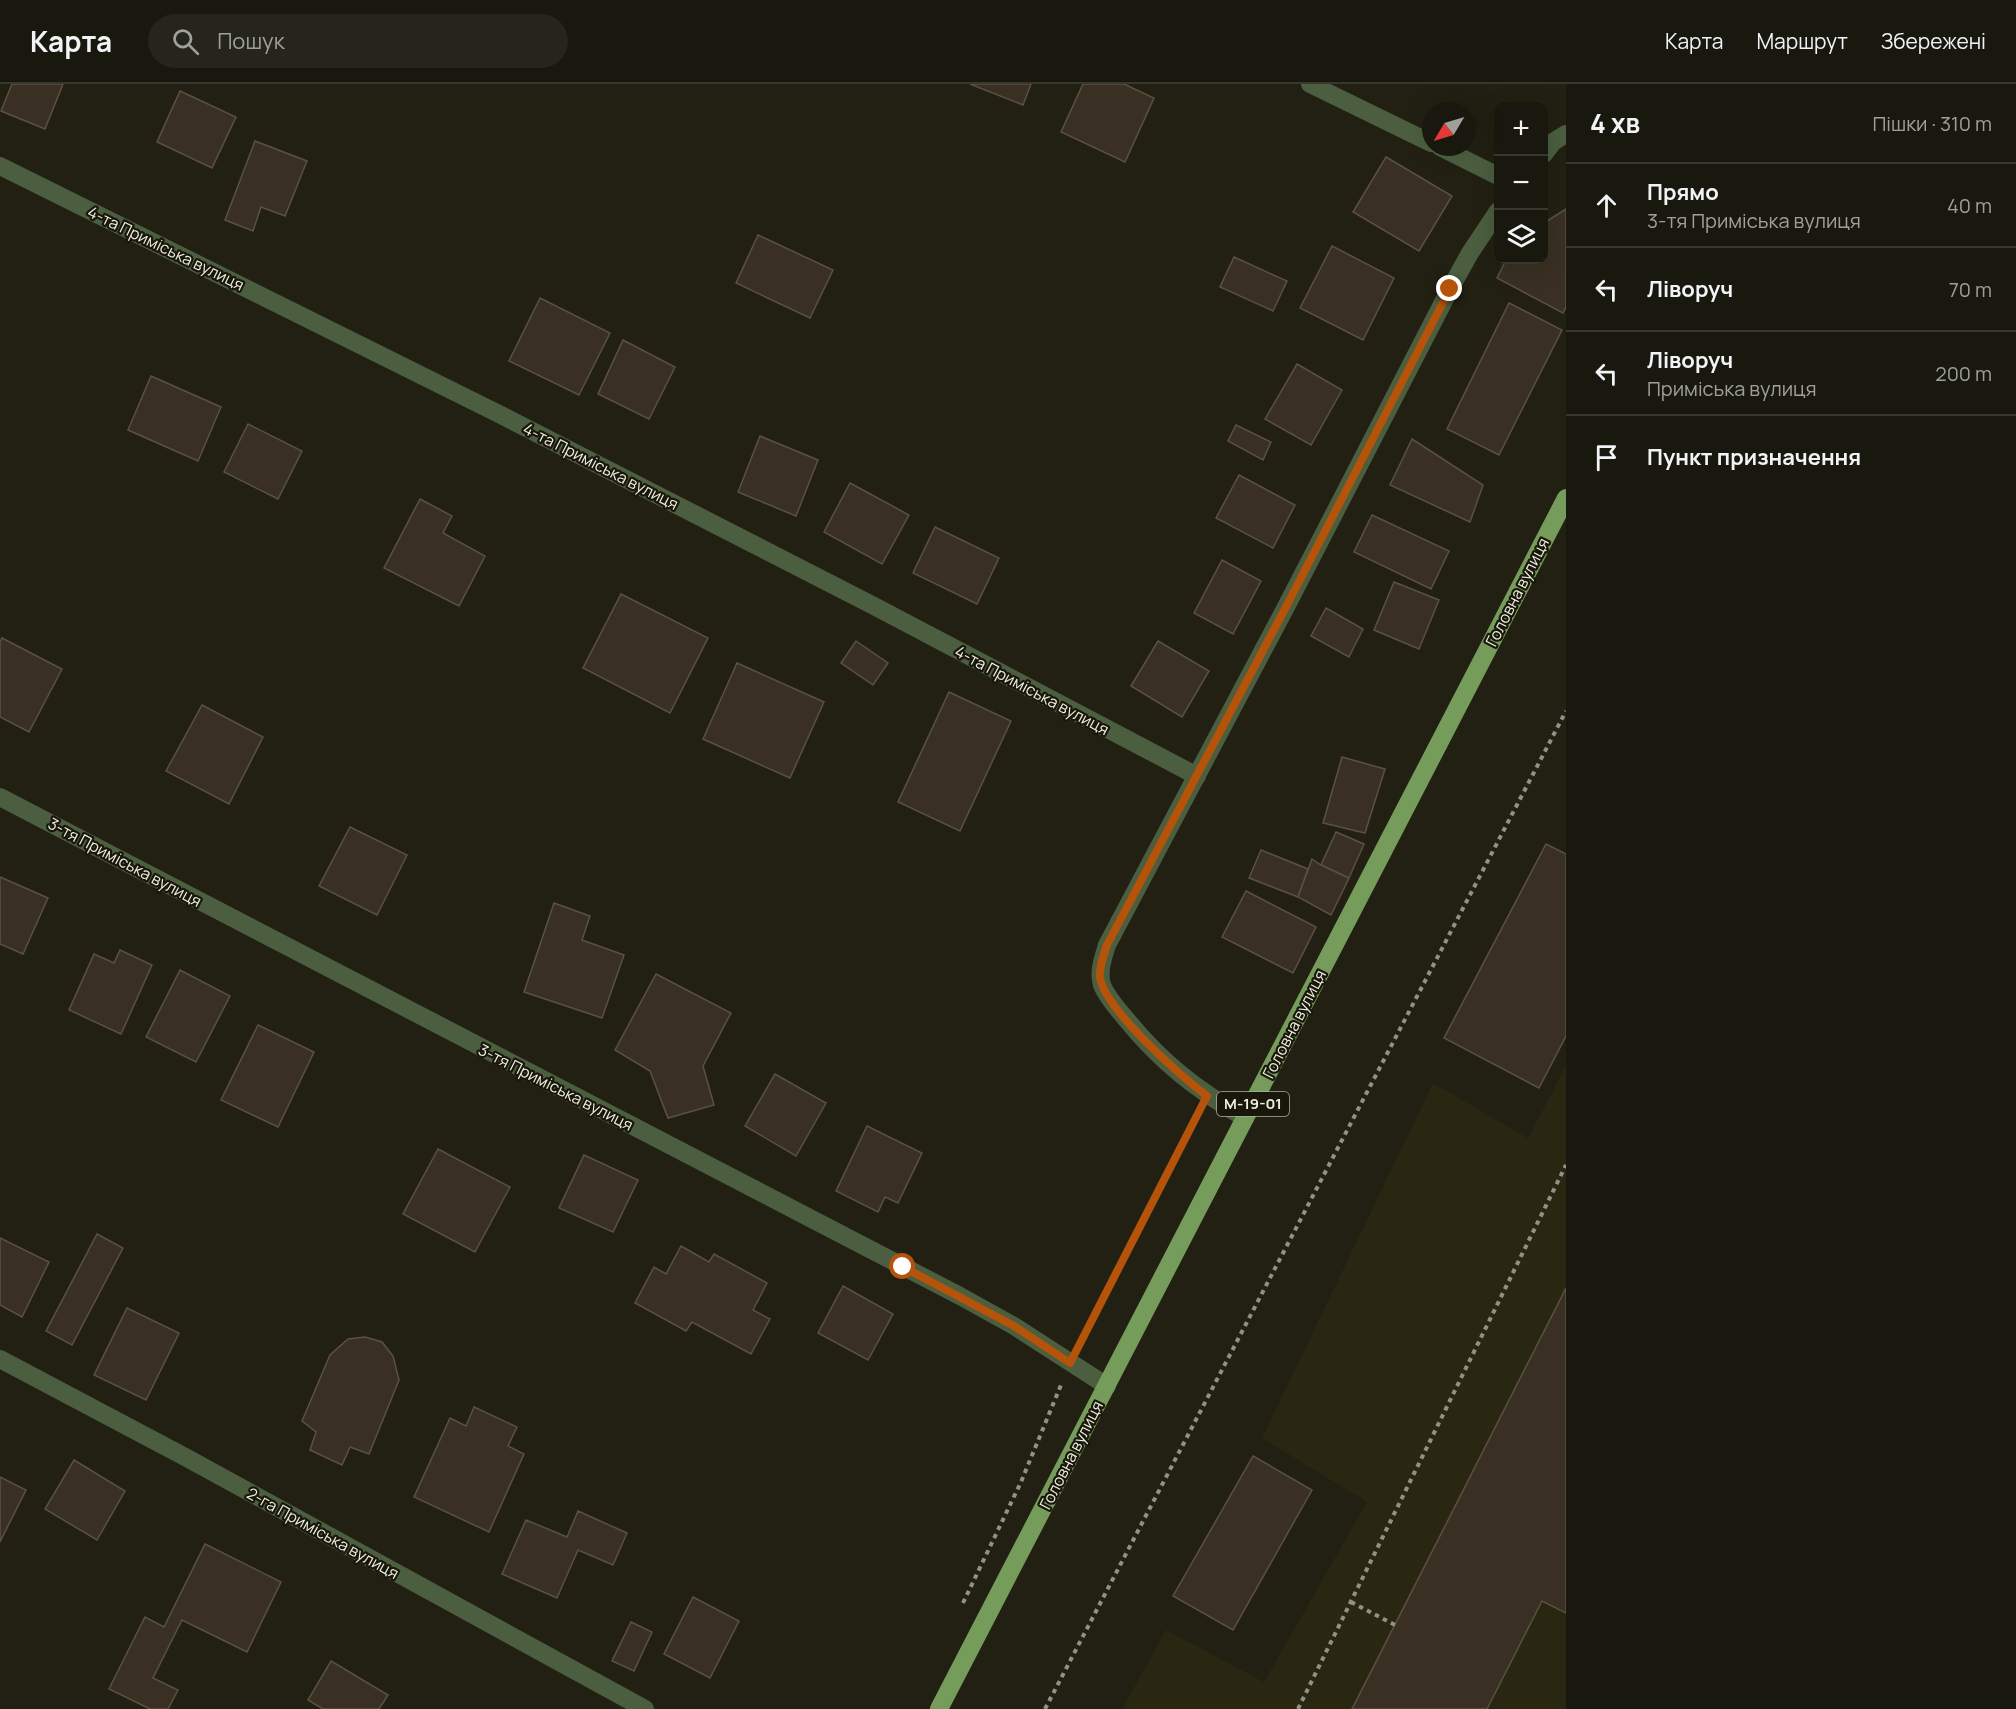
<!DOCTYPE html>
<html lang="uk">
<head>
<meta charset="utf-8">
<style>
  body { margin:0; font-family:Manrope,sans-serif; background:#26251c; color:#f1f3f6 }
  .controls { position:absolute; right:18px; top:18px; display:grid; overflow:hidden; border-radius:12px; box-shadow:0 6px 24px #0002 }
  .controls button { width:54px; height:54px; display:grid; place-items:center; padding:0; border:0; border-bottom:2px solid #37372e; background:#19180e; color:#f1f3f6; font:30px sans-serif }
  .compass { position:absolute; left:1422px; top:18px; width:54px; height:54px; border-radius:50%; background:#19180e; box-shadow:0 6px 24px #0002; rotate:232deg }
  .stop { position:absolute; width:18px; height:18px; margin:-14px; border:4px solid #b45309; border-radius:50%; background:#fff }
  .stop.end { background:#b45309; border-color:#fff; box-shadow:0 2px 6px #0008 }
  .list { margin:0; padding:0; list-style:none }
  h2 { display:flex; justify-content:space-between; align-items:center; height:78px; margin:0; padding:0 24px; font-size:26px }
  h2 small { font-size:20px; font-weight:400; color:#9fa09e }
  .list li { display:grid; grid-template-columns:39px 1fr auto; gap:18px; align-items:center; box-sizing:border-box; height:84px; padding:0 24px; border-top:2px solid #37372e }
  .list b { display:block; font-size:22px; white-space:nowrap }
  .list p { margin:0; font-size:20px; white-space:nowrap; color:#9fa09e }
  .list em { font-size:20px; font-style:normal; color:#9fa09e }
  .icon { flex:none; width:33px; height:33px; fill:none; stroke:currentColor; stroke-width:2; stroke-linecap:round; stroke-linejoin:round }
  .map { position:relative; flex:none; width:1566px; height:1625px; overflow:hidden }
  header { display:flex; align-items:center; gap:36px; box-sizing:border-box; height:84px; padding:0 30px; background:#19180e; border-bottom:2px solid #37372e }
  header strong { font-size:28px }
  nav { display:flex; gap:33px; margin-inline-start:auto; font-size:21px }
  .search { width:420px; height:54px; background:#26251c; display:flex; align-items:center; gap:15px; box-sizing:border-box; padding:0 21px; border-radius:33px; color:#9fa09e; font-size:22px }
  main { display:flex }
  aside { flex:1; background:#19180e }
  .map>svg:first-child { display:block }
</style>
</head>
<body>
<header>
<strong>Карта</strong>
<div class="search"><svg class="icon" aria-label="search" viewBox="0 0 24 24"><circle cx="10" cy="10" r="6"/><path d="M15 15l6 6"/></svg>Пошук</div>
<nav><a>Карта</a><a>Маршрут</a><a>Збережені</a></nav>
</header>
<main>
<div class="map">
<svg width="1566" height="1625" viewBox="0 0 1566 1625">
  <rect width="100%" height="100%" fill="#212012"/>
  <polygon fill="#292712" points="1566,982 1566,1625 1122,1625 1166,1546 1264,1598 1367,1418 1262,1354 1433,999 1528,1054"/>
  <g fill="#393023" stroke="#5b5043" stroke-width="1.5">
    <polygon points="12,0 63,0 45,45 1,27"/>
    <polygon points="970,0 1031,0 1023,21"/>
    <polygon points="1083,0 1124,0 1154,14 1125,78 1061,48"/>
    <polygon points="180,7 236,33 212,84 157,58"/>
    <polygon points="255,57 307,77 285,132 261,123 253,147 225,136"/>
    <polygon points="1386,73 1452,112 1419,167 1353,128"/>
    <polygon points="1566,125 1566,223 1563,229 1497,194 1506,176 1544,176 1544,139"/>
    <polygon points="758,151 833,186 810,234 736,199"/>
    <polygon points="1332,162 1394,194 1363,256 1300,224"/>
    <polygon points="1234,173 1287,197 1273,227 1220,203"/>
    <polygon points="540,214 610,249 579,311 509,277"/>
    <polygon points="1509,219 1562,246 1499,371 1447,345"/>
    <polygon points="623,256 675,283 649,335 598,310"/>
    <polygon points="1297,280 1342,306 1311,361 1265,335"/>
    <polygon points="151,292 221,323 198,377 128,346"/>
    <polygon points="248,340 302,367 278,415 224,388"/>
    <polygon points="1236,341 1271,358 1263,376 1228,357"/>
    <polygon points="760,352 818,376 796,432 738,408"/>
    <polygon points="1412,355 1483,401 1470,438 1390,401"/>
    <polygon points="1239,391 1295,421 1273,464 1216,434"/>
    <polygon points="850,399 909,431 882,480 824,448"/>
    <polygon points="420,415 452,432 443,449 485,472 459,522 384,484"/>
    <polygon points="1372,431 1449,467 1431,505 1354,468"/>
    <polygon points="935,443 999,474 977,520 913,489"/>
    <polygon points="1222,476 1261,497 1233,550 1194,529"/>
    <polygon points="1394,498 1439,516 1419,565 1374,546"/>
    <polygon points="621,510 708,554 670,629 583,584"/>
    <polygon points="1326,524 1363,545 1349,573 1311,552"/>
    <polygon points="2,554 62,585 29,648 0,633 0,558"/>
    <polygon points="856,557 888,579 873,601 841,579"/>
    <polygon points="1158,557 1209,587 1182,633 1131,602"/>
    <polygon points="737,579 824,618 790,694 703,655"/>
    <polygon points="949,608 1011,637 960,747 898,718"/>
    <polygon points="202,621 263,653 229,720 166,687"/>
    <polygon points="1342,673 1385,685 1365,749 1323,739"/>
    <polygon points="350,743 407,771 377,831 319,802"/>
    <polygon points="1336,748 1364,760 1349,794 1321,781"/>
    <polygon points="1546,760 1566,770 1566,952 1539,1004 1444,954"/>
    <polygon points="1261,766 1308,785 1298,813 1249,794"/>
    <polygon points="1312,775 1321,781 1349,794 1331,831 1298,813"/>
    <polygon points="0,793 48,814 23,870 0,860"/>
    <polygon points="1246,807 1316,843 1293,889 1222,853"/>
    <polygon points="554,819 590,832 582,856 624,871 602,934 524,908"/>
    <polygon points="120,866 152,881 121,950 69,926 94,870 114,879"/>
    <polygon points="180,886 230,912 196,978 146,953"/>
    <polygon points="656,890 731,929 703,982 714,1021 668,1034 650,987 615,966"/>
    <polygon points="258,941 314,968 278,1043 221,1016"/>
    <polygon points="775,990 826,1019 796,1072 745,1042"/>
    <polygon points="867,1042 922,1069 898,1119 885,1113 878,1128 836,1107"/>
    <polygon points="438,1065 510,1103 475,1168 403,1130"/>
    <polygon points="584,1071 638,1096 613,1148 559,1124"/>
    <polygon points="97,1150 123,1164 72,1261 46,1247"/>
    <polygon points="0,1154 49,1178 22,1233 0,1221"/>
    <polygon points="681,1162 709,1178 714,1170 767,1199 753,1226 770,1235 751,1270 692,1238 686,1247 635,1219 654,1183 666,1190"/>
    <polygon points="843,1202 893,1230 868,1276 818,1249"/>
    <polygon points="1566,1204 1566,1529 1542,1517 1487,1625 1352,1625"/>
    <polygon points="127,1224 179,1249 146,1316 94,1291"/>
    <polygon points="365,1253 382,1258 393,1272 399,1296 369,1370 350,1363 342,1381 310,1366 316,1348 302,1337 330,1271 348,1255"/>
    <polygon points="474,1323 517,1343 508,1362 524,1370 489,1448 414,1413 450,1334 466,1342"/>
    <polygon points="1253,1372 1312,1406 1233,1546 1173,1512"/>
    <polygon points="74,1376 125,1407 97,1456 45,1425"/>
    <polygon points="0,1393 26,1406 0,1458"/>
    <polygon points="578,1427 627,1449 613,1481 578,1466 557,1514 502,1490 526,1436 567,1453"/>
    <polygon points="205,1460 281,1498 247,1568 182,1536 153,1594 178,1606 168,1625 150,1625 109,1605 145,1533 164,1543"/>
    <polygon points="693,1513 739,1537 710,1594 664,1570"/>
    <polygon points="631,1538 652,1548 634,1587 612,1577"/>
    <polygon points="331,1577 388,1611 379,1625 323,1625 308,1616"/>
  </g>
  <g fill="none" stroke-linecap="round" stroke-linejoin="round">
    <g stroke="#919185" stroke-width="4" stroke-dasharray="4.5 4.5" stroke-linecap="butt">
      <polyline points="1081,1256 1198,1031"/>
      <polyline points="1351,1518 1395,1541"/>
      <polyline points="963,1519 1021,1398 1061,1301"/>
      <polyline points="1045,1625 1566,627"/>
      <polyline points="1298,1625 1566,1081"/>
    </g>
    <g stroke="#4b5e3f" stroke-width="18">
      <polyline points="1310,0 1431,59"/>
      <polyline points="1440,63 1498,92"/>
      <polyline points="1544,70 1553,58 1566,50"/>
      <polyline points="0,82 499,330 874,522 1197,692"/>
      <polyline points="0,713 960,1212 1014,1242 1107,1302"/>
      <path d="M1245,1034C1197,1006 1162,979 1126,935C1118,925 1107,914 1102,901C1098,888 1103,874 1107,861L1287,521L1450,205L1470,169L1498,127"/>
      <polyline points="0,1275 187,1374 645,1625"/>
    </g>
    <polyline stroke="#769c5b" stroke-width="18" points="939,1625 1566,414"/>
  </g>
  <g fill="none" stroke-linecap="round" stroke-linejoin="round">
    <path stroke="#b45309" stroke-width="8" d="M903,1183L1014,1242L1070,1279L1207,1012C1181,992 1104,925 1100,893C1099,882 1104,871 1107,861L1287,521L1450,205"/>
  </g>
  <g text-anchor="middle" stroke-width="4.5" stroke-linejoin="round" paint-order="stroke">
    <rect fill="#181709" stroke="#adada2" stroke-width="1.5" x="1217" y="1008" width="72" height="24" rx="4.5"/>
    <g font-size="15" font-weight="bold" fill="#edede3">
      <text x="1253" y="1025">М-19-01</text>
    </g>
    <g font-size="16" fill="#edede3" stroke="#181709">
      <text transform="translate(166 164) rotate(26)" y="6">4-та Приміська вулиця</text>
      <text transform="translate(601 382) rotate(27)" y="6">4-та Приміська вулиця</text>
      <text transform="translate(1517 508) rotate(-63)" y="6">Головна вулиця</text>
      <text transform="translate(1032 606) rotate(28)" y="6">4-та Приміська вулиця</text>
      <text transform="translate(125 778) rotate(28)" y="6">3-тя Приміська вулиця</text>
      <text transform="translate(1294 940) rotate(-63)" y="6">Головна вулиця</text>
      <text transform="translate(556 1003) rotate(27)" y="6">3-тя Приміська вулиця</text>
      <text transform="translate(1071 1371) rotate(-63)" y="6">Головна вулиця</text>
      <text transform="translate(323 1449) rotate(29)" y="6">2-га Приміська вулиця</text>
    </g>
  </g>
</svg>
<div class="controls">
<button>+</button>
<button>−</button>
<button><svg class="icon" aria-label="layers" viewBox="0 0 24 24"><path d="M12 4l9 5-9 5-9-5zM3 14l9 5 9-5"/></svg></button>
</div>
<svg class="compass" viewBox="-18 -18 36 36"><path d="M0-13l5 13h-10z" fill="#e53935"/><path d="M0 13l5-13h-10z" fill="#9fa09e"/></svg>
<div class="stop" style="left:903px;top:1183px"></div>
<div class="stop end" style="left:1450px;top:205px"></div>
</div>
<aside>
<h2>4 хв<small>Пішки · 310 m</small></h2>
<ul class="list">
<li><svg class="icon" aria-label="ahead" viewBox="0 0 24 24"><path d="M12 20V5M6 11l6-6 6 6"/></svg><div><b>Прямо</b><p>3-тя Приміська вулиця</p></div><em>40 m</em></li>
<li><svg class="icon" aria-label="left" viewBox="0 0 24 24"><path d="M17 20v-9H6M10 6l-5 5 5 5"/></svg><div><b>Ліворуч</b></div><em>70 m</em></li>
<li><svg class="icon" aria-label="left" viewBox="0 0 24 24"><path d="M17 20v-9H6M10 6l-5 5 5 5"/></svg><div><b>Ліворуч</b><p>Приміська вулиця</p></div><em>200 m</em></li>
<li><svg class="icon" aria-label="arrive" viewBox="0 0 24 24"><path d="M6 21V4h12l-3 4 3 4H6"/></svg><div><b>Пункт призначення</b></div></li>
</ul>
</aside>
</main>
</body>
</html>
